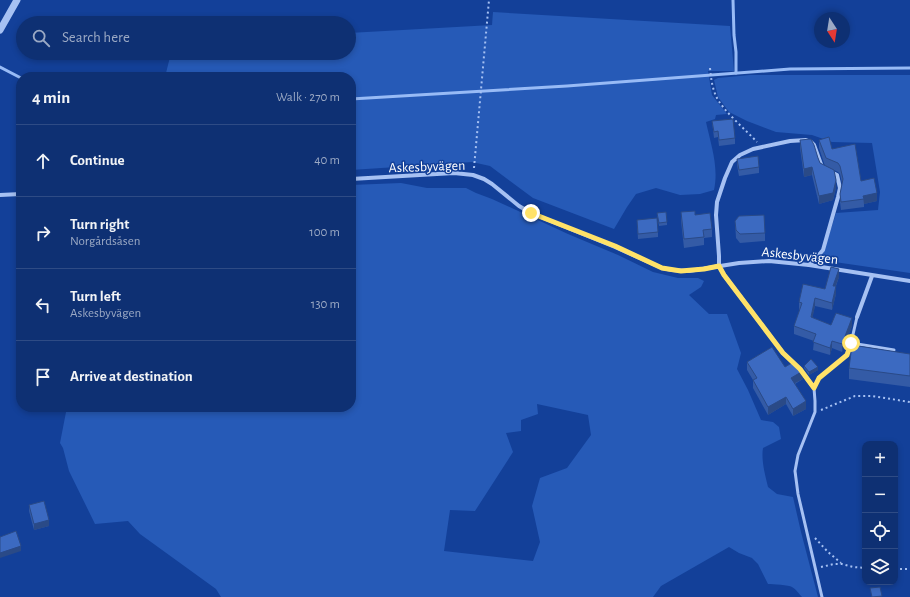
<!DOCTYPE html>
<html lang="en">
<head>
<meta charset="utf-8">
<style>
  body { margin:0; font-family:"Alegreya Sans",sans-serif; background:#173878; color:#f1f3f6 }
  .controls { position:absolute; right:12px; bottom:12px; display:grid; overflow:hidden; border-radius:8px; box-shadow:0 2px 6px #0003 }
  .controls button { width:36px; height:36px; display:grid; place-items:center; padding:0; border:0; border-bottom:1px solid #2e4b85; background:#0e3073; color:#f1f3f6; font:20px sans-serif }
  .compass { position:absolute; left:814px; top:12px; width:36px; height:36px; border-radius:50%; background:#0e3073; box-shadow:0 2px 6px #0003; rotate:168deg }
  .stop { position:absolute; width:12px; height:12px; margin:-9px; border:3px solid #ffe268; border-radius:50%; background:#fff }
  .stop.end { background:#ffe268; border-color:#fff; box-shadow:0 1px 4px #0008 }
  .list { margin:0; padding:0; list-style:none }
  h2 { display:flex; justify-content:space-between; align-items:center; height:52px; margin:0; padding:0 16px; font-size:17px }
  h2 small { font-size:13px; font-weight:400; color:#9ba9c4 }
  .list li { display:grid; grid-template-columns:26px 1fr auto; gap:12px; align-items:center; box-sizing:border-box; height:72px; padding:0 16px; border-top:1px solid #2e4b85 }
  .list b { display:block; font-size:15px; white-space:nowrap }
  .list p { margin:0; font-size:13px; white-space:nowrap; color:#9ba9c4 }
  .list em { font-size:13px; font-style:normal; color:#9ba9c4 }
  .icon { flex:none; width:22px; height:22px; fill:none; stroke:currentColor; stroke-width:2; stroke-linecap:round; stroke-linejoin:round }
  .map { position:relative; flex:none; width:910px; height:597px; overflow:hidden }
  .search { position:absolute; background:#0e3073; box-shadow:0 2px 6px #0003; left:16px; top:16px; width:340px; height:44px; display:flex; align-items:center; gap:10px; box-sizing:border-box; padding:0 14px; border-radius:22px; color:#9ba9c4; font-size:15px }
  .panel { position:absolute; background:#0e3073; box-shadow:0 2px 6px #0003; left:16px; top:72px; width:340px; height:340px; border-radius:16px }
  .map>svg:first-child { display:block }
</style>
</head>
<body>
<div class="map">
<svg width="910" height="597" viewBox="0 0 910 597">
  <rect width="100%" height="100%" fill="#134099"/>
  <g fill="#265ab7" fill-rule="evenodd">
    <path d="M493,12L730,26L734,71H708L712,95L727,114L716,115L715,119L706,122C711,145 719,167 714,190L700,194L680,195L656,188L636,194L627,207L614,229L533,198L490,166L472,162L351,170V77H165L171,53H349V33L492,25Z"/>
    <polygon points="750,75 910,75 910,273 821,260 836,213 878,210 880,192 872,143 832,142 812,135 776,132 747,121 729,112 718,97 714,80 718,78"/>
    <path d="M401,183L427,188H466L476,193L492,199L568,234L618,255L653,272L678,278H698L704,281L701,287L689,295L709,314H727L741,353L737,369L748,390L761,420L773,422L779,427L781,439L763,448C761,460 765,474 768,487L777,494L793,497L801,532L818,597H802C799,594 796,589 792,587C789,585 773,584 768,584L758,564L752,558L739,553L729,547L661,586L653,597H221L216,589L140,534L128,521L95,524L69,471L63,448L60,443L67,407H351V185ZM537,404L588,415L591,435L567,468L540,478L532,506L540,542L533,561L444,551L450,510L475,511L513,452L506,433L521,431V420L538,414Z"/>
  </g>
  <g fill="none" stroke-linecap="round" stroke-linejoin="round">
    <g stroke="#98bbf6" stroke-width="3">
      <polyline points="733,0 734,35 736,52 736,73"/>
      <polyline points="0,67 21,78"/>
      <polyline points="351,99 567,86 790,69 910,68"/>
    </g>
    <g stroke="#a6c1f3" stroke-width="2" stroke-dasharray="2 3" stroke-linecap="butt">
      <path d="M710,68C711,78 712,87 716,96C722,110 746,130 757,142"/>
      <polyline points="474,168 489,0"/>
      <polyline points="821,410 855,396 872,396 910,402"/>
      <polyline points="815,538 828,552 841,563"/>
      <polyline points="821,567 834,564 842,564 853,567 865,568"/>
      <polyline points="895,569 910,569"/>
    </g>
    <g stroke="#a6c1f3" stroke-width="3">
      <polyline points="851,343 894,350"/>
      <polyline points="822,597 798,494 795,471 798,455 815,412 815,401 814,388 819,378 847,355 851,343 857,317"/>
    </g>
    <g stroke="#a6c1f3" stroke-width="4">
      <polyline points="351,179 454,173 473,175 484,179 492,184 519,206 531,213 615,247 662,268 672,270 689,271 739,263 769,261 809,265 910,281"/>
      <polyline points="0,195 21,194"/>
      <polyline points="809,265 818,256 823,250 838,197 840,188 837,175 831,172"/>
      <polyline points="857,317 872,276"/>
      <polyline points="814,388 800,369 783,353 724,275 719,266 719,256 716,215 717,202 725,178 732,162 740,155 753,149 790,141 806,140 811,142 814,145 822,167"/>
    </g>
    <polyline stroke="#a6c1f3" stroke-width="7" points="0,30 17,0"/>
  </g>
  <g fill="#345ba6">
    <polygon points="712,121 735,138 735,144 719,146 718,137 714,138"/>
    <polygon points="800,140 818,158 820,163 825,166 819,148 819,140 832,149 861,181 877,201 864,204 864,207 841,210 840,202 840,194 842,183 840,174 838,172 834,170 836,188 833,200 819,204 812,175 804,177 800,148"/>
    <polygon points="737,159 759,167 759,173 739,176 737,165"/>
    <polygon points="681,212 695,215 712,229 712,237 704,238 704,245 684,248 681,221"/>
    <polygon points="657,213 667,222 667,225 659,226"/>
    <polygon points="637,220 658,232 658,237 638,239"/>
    <polygon points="735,221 765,233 765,241 740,243 736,238"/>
    <polygon points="839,277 836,286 836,294 832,310 815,306 812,318 831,325 852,326 842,352 832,348 830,355 813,350 814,341 794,334 794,326 800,310 799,310 799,302 825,289"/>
    <polygon points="910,354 910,387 849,379 849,368"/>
    <polygon points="747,362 785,367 803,379 795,384 806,409 793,416 786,404 768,415 753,388 753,380 747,370"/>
    <polygon points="804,366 818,370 809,375 804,368"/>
    <polygon points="29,505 49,526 34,530 29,511"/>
  </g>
  <g fill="#2a4a87">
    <polygon points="812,167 812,175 804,177 804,169"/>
    <polygon points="836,180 836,188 833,200 819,204 819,196"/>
    <polygon points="877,193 877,201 864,204 863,196"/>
    <polygon points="839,269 839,277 833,293 833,286"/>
    <polygon points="836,286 836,294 832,310 832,303"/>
    <polygon points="815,298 815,306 811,325 811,317"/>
    <polygon points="852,318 852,326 842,352 842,344"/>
    <polygon points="832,341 832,348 830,355 830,348"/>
    <polygon points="818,367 818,370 809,375 809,372"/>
    <polygon points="803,371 803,379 791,385 791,378"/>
    <polygon points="786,397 786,404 768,415 768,407"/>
    <polygon points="806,401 806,409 793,416 793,409"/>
    <polygon points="49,520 49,526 34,530 34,524"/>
    <polygon points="21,546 21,551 0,558 0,553"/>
  </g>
  <g fill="#3c6ac1" stroke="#2a4a87">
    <polygon points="733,119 735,138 719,140 718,131 714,132 712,121"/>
    <polygon points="829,137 832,149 855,144 861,181 874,178 877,193 863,196 864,199 841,202 840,194 843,179 840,166 838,163 826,158 819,140"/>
    <polygon points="811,139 814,145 818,158 820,163 834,170 836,180 833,193 819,196 812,167 804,169 800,140"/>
    <polygon points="758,156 759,167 739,170 737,159"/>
    <polygon points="695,211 695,215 710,213 712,229 703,230 704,237 684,239 681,212"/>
    <polygon points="666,212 667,222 659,223 657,213"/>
    <polygon points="764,215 765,233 740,234 736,230 735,221 739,216"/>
    <polygon points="657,218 658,232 638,234 637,220"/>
    <polygon points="831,267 839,269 833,286 836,286 832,303 815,298 811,317 831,325 836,313 852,318 842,344 832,341 830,348 813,342 816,334 794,326 802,303 799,302 803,284 825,289"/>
    <polygon points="852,345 910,354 910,376 849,368"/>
    <polygon points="772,347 785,367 795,361 803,371 791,378 806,401 793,409 786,397 768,407 753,380 757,378 747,362"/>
    <polygon points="811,359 818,367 809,372 804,366"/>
    <polygon points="44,501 49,520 34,524 29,505"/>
    <polygon points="16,531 21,546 0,553 0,537"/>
    <polygon points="880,587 882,596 872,597 870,588"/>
  </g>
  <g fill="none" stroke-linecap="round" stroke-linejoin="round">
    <polyline stroke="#ffe268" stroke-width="5" points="531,213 615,246 662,268 681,271 704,269 719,266 724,275 783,353 800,369 814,388 819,378 847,355 851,343"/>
  </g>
  <g text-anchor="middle" stroke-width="3" stroke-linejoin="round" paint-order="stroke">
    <g font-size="14" fill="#fff" stroke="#134099">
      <text transform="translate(427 166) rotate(-2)" y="5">Askesbyvägen</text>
      <text transform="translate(800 255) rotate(6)" y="5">Askesbyvägen</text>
    </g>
  </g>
</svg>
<div class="controls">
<button>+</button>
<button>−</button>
<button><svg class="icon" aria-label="locate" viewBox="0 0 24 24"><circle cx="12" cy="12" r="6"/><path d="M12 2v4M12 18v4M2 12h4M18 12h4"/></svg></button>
<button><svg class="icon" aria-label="layers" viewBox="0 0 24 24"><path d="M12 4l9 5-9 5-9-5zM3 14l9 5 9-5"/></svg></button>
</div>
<svg class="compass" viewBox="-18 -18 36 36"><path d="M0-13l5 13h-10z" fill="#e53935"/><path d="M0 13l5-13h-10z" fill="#9ba9c4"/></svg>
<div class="stop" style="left:851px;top:343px"></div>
<div class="stop end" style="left:531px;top:213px"></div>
<div class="search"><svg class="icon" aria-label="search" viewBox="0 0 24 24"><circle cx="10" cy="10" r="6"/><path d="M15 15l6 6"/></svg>Search here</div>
<section class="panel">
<h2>4 min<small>Walk · 270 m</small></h2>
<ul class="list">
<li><svg class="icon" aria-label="ahead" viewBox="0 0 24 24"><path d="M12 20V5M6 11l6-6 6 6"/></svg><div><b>Continue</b></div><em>40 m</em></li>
<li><svg class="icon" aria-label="right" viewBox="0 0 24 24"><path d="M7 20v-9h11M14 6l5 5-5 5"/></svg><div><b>Turn right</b><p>Norgårdsåsen</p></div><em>100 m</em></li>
<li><svg class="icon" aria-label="left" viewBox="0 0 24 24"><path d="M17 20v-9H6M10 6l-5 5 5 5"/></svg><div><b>Turn left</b><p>Askesbyvägen</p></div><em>130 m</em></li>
<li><svg class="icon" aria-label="arrive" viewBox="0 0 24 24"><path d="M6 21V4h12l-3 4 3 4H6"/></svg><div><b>Arrive at destination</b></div></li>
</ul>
</section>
</div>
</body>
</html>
